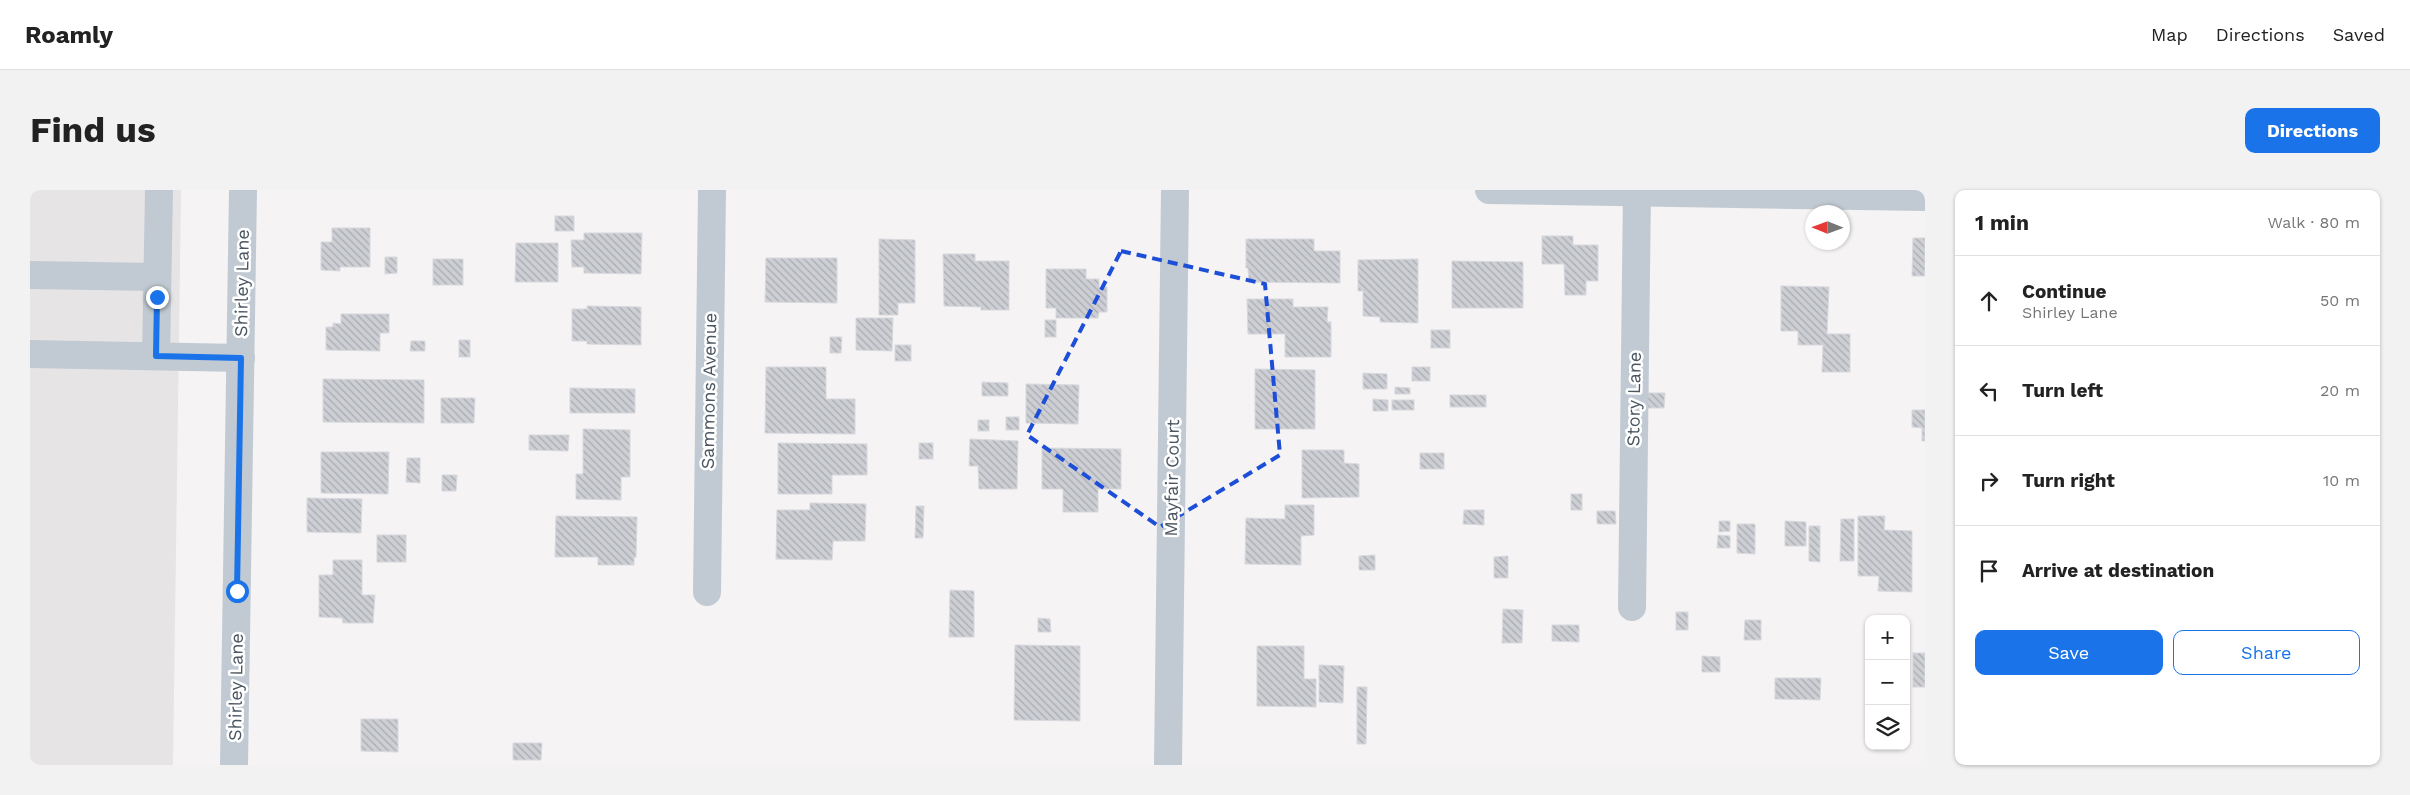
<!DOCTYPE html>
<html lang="en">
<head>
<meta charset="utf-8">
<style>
  body { margin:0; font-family:"Work Sans",sans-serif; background:#f2f2f2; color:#222 }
  .controls { position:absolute; right:15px; bottom:15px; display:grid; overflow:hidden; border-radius:10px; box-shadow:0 1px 4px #0004 }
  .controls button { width:45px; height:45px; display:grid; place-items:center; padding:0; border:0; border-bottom:1px solid #e0e0e0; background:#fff; color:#222; font:25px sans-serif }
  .compass { position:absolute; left:1775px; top:15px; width:45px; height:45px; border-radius:50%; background:#fff; box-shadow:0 1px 4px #0004; rotate:271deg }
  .stop { position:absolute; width:15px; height:15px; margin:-11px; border:4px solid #1a73e8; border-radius:50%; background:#fff }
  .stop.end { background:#1a73e8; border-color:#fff; box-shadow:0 1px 5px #0008 }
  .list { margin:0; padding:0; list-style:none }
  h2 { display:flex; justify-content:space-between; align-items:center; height:65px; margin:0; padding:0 20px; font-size:21px }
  h2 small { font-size:16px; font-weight:400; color:#767676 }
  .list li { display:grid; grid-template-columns:32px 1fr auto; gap:15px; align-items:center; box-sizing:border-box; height:90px; padding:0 20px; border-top:1px solid #e0e0e0 }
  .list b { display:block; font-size:19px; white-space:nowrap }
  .list p { margin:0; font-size:16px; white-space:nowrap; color:#767676 }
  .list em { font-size:16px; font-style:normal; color:#767676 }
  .actions { display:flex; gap:10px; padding:15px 20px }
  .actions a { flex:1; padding:11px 0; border:1px solid #1a73e8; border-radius:10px; text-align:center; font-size:18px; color:#1a73e8 }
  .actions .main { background:#1a73e8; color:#fff }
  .icon { flex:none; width:28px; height:28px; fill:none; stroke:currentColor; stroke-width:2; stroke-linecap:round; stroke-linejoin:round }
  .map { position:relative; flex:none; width:1895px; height:575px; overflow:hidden; border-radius:10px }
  header { display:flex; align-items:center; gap:30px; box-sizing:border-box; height:70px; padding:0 25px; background:#fff; border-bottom:1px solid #e0e0e0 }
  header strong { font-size:24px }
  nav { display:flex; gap:28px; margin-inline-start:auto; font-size:18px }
  .intro { display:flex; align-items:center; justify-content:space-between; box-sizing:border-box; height:120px; padding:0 30px }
  h1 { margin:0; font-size:35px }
  .button { padding:12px 22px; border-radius:10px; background:#1a73e8; color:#fff; font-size:18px; font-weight:700 }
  main { display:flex; gap:30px; padding:0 30px }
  aside { flex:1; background:#fff; border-radius:10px; box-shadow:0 1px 4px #0004 }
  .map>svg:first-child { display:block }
</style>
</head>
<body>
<header>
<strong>Roamly</strong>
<nav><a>Map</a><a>Directions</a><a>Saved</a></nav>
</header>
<div class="intro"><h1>Find us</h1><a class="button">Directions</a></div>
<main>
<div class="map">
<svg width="1895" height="575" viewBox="0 0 1895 575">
  <defs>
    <pattern id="building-back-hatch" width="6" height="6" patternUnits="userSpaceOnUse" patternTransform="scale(1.25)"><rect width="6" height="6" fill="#cdcfd5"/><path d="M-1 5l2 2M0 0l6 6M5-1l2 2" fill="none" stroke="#a8abb0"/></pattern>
  </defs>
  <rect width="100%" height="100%" fill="#f5f3f3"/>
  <polygon fill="#e6e4e5" points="0,0 151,0 143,575 0,575"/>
  <g fill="url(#building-back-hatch)" stroke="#d7d9de">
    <rect x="525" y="26" width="19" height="15"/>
    <polygon points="302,38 340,38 340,77 310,77 310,81 291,80 291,52 302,52"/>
    <polygon points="554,43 612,43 611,84 554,83 554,77 542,77 541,50 554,50"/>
    <polygon points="1512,46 1543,46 1543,55 1568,55 1568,91 1556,91 1556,105 1535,105 1534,74 1512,74"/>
    <polygon points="1883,48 1895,48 1895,86 1882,86"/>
    <polygon points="849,49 885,50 885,113 868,113 868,125 849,125"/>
    <polygon points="1216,49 1284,49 1284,61 1310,61 1310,93 1219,92 1218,78 1216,78"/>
    <polygon points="486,53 528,53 528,92 485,92"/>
    <polygon points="913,64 945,64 945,71 979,71 979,120 951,120 951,117 914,116"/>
    <polygon points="355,67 367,67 367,83 355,84"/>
    <polygon points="736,68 807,68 807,113 735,112"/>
    <rect x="403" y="69" width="30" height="26"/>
    <polygon points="1388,69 1388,133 1350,132 1350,127 1333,126 1333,101 1328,101 1328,70"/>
    <polygon points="1422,71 1493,72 1493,118 1422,118"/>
    <polygon points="1016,79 1056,79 1056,89 1069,89 1069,97 1077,97 1077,122 1069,122 1068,128 1026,128 1026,118 1016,118"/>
    <polygon points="1751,96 1799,97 1797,144 1820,144 1820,182 1792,182 1793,155 1768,155 1768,141 1751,141"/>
    <polygon points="1217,109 1263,109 1263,117 1298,117 1297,132 1301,132 1301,167 1255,167 1255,144 1218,144"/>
    <polygon points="557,116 611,117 611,155 557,154 557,151 542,151 542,119 557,119"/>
    <polygon points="311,124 359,124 359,143 350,143 350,161 296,160 296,137 303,137 303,133 311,134"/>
    <polygon points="826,128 863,128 862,161 826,160"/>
    <rect x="1015" y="130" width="11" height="17"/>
    <rect x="1401" y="140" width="19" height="18"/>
    <polygon points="800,147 812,147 811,163 800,163"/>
    <rect x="429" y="150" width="11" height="17"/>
    <polygon points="381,151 395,151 395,161 380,161"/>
    <rect x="865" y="155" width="16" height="16"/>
    <polygon points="736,177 796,177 796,209 825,209 825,244 735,243"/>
    <rect x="1382" y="177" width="18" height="14"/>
    <polygon points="1225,179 1285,180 1285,239 1225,239"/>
    <polygon points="1333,183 1357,184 1357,199 1333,199"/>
    <polygon points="293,189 394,190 394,233 293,232"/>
    <polygon points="952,192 978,193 978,206 952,206"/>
    <polygon points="996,194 1049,195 1048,234 996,233"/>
    <polygon points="1365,197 1380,198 1380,204 1365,204"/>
    <polygon points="540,198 605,199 605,223 540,223"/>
    <polygon points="1614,203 1635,203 1634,218 1614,218"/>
    <rect x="1420" y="205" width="36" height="12"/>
    <polygon points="411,208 445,208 444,233 411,233"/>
    <polygon points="1343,209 1358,210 1358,221 1343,221"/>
    <rect x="1362" y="210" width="22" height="10"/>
    <polygon points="1882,220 1895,220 1895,251 1892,251 1892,238 1882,237"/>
    <rect x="976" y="227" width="13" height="13"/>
    <rect x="948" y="230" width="11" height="11"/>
    <polygon points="553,239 600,240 600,287 591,287 591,310 546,309 546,284 553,284"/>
    <polygon points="499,245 539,245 538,261 499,260"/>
    <polygon points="940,249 988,251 987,299 949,299 948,276 939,276"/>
    <polygon points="748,253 837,254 837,285 802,285 802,304 748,304"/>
    <rect x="889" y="253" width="14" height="16"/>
    <polygon points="1012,258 1091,259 1091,299 1068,299 1068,322 1033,322 1033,299 1012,299"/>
    <polygon points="1272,260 1314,260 1314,273 1329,274 1329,307 1272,308"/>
    <polygon points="291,262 359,262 358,304 291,303"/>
    <rect x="1390" y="263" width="24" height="16"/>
    <polygon points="377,268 390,268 390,293 376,292"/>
    <polygon points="412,285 427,285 426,301 412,301"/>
    <rect x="1541" y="304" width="11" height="16"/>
    <polygon points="277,308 332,309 331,343 277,342"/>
    <polygon points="780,313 836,314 835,351 803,351 802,370 746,369 747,320 780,320"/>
    <polygon points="1255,315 1284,315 1284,345 1271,346 1271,375 1215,374 1216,328 1255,329"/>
    <polygon points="886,316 894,316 893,348 885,348"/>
    <polygon points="1434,320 1454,320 1454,335 1433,334"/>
    <polygon points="1567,321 1585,321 1586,334 1567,334"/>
    <polygon points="526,326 607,327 606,367 604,368 604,375 568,375 568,367 525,367"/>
    <polygon points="1828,326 1855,326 1854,340 1882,341 1882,402 1848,401 1849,386 1828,386"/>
    <polygon points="1811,329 1824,329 1824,371 1810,371"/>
    <polygon points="1689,331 1700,331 1700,341 1689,342"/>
    <polygon points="1755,331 1776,332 1776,356 1755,356"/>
    <polygon points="1707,334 1725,334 1725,364 1707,363"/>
    <polygon points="1779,336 1790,336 1790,372 1779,371"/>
    <rect x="347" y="345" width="29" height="27"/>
    <polygon points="1688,345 1700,346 1700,358 1687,358"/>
    <polygon points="1345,365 1345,380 1329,380 1329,366"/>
    <polygon points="1478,366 1478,388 1464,388 1464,367"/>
    <polygon points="303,370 332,370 332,405 345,405 343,433 313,433 312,428 289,427 289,385 303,385"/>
    <polygon points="920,400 944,401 944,447 919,447"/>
    <polygon points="1473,419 1493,420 1492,453 1472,453"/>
    <rect x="1646" y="422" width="12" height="18"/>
    <polygon points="1008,428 1020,429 1021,442 1008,442"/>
    <polygon points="1715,430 1731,430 1731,450 1714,450"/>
    <polygon points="1522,435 1549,435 1549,452 1522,451"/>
    <polygon points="985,455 1050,456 1050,531 984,530"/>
    <polygon points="1227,456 1274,456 1274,489 1286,489 1286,517 1227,516"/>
    <rect x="1883" y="463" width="12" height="34"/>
    <polygon points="1672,466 1690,467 1690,482 1672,482"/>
    <polygon points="1289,475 1314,476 1313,513 1289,512"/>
    <polygon points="1745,488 1791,488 1790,510 1745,509"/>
    <polygon points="1327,497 1337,497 1336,554 1327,554"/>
    <polygon points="331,529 368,529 368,562 331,561"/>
    <polygon points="483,553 512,553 511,570 483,570"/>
  </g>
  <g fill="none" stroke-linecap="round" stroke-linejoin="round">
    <g stroke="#c1cad2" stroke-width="28">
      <polyline points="1459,0 1895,7"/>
      <polyline points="0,85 127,87"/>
      <polyline points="0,164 211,168"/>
      <polyline points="126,166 129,0"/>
      <polyline points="677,402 682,0"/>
      <polyline points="1602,417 1607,0"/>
      <polyline points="204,575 213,0"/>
      <polyline points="1138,575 1145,0"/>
    </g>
  </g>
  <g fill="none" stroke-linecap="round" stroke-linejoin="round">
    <polyline stroke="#1a73e8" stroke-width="6" points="127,107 126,166 211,168 207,401"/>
  </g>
  <path fill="none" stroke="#1d4ed8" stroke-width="4" stroke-dasharray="10 6" stroke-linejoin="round" d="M1091,61L1235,94L1250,265L1130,337L997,245Z"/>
  <g text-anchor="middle" stroke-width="5" stroke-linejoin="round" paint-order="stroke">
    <g font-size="18" fill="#4a5661" stroke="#fff">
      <text transform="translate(212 93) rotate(-89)" y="6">Shirley Lane</text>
      <text transform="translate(679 201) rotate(-89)" y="6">Sammons Avenue</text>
      <text transform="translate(1604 209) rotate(-89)" y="6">Story Lane</text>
      <text transform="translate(1142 288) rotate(-89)" y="6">Mayfair Court</text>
      <text transform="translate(206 497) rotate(-89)" y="6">Shirley Lane</text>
    </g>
  </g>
</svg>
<div class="controls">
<button>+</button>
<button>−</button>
<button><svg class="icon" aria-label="layers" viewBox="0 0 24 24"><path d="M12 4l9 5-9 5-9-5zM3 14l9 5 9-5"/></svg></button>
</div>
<svg class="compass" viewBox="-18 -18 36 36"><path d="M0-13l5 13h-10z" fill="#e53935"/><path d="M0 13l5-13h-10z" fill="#767676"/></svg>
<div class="stop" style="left:207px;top:401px"></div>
<div class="stop end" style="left:127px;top:107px"></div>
</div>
<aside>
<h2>1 min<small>Walk · 80 m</small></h2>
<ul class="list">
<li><svg class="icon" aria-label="ahead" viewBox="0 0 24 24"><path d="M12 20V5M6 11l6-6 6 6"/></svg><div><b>Continue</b><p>Shirley Lane</p></div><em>50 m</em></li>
<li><svg class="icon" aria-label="left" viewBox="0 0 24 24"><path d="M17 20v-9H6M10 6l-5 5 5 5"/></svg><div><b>Turn left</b></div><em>20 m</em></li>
<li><svg class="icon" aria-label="right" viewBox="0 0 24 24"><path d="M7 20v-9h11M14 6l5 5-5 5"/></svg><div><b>Turn right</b></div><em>10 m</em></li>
<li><svg class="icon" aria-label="arrive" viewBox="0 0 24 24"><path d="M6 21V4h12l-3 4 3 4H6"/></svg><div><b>Arrive at destination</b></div></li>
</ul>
<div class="actions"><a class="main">Save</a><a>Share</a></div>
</aside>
</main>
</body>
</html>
